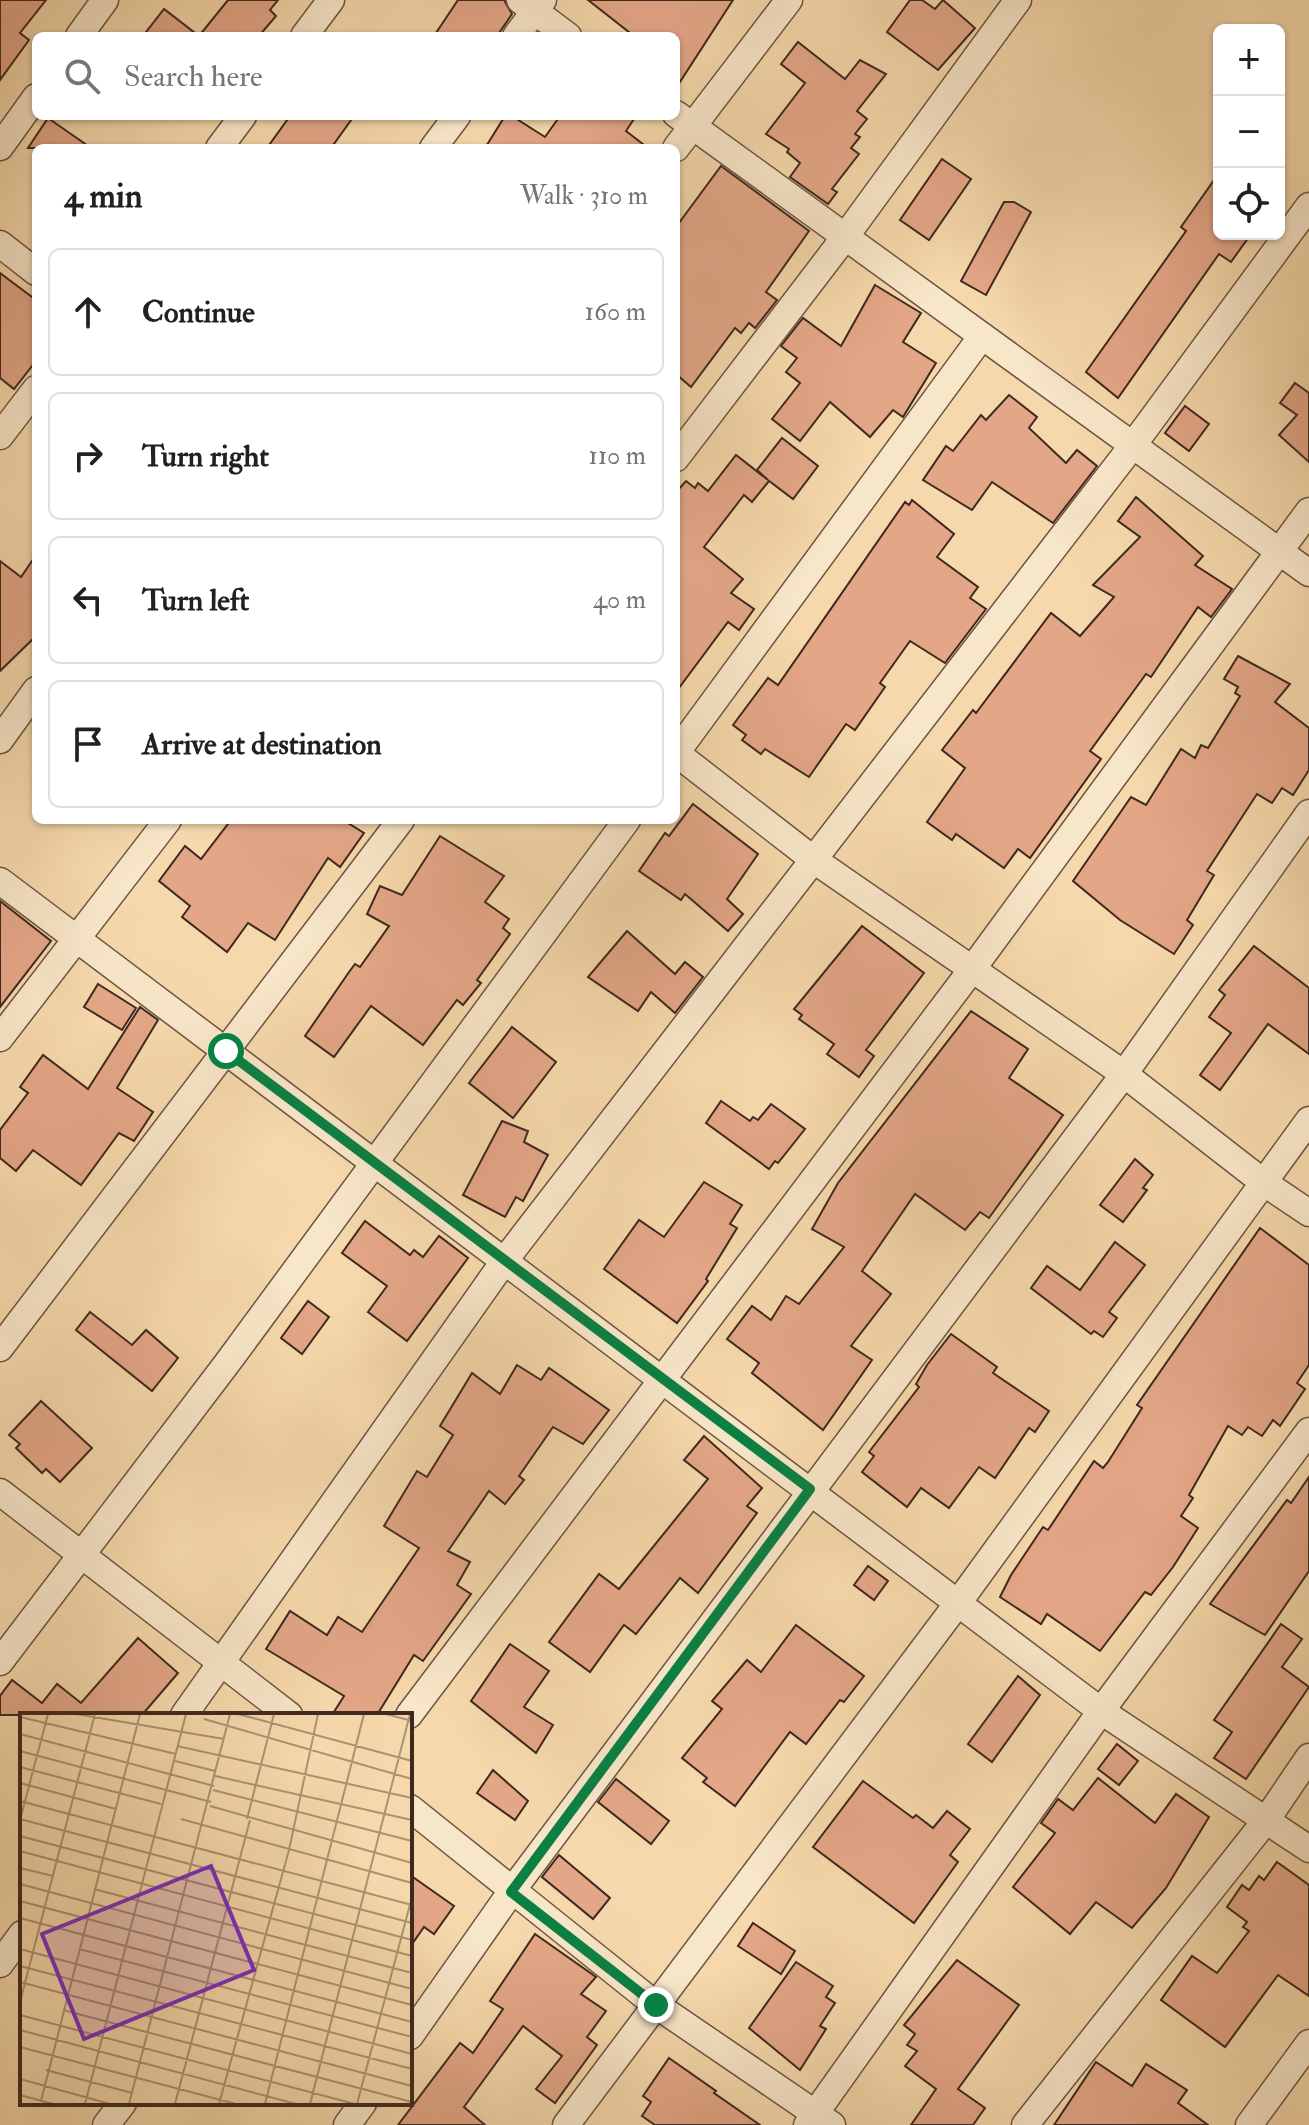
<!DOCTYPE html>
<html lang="en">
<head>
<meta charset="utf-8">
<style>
  body { margin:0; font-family:"IM FELL Double Pica",serif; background:#f6f6f6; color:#202124 }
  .controls { position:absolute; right:24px; top:24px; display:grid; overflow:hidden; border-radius:12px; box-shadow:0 2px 6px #0004 }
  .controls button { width:72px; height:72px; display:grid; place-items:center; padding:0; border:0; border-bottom:2px solid #e0e0e0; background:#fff; color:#202124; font:40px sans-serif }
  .stop { position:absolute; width:24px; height:24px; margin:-18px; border:6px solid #0b8043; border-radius:50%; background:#fff }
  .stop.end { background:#0b8043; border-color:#fff; box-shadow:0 2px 8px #0008 }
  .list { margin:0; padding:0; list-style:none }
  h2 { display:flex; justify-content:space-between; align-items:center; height:104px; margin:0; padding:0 32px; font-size:34px }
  h2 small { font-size:26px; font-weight:400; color:#757577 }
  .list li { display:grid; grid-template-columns:52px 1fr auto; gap:24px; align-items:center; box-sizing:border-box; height:128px; margin:0 16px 16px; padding:0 16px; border:2px solid #e0e0e0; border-radius:12px }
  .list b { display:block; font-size:30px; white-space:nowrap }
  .list em { font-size:26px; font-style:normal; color:#757577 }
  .icon { flex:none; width:44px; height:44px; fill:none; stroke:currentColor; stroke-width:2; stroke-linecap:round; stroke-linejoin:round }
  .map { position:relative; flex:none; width:1309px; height:2125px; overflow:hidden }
  .search { position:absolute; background:#fff; box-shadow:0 2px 6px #0004; left:32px; top:32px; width:648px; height:88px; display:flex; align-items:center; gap:20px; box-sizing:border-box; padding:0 28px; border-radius:12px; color:#757577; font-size:30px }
  .panel { position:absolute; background:#fff; box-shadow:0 2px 6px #0004; left:32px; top:144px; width:648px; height:680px; border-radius:12px }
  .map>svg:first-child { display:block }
</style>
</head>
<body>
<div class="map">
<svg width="1309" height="2125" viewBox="0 0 1309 2125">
  <rect width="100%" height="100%" fill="#f5d8ab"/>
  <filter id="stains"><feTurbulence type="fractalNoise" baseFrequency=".0025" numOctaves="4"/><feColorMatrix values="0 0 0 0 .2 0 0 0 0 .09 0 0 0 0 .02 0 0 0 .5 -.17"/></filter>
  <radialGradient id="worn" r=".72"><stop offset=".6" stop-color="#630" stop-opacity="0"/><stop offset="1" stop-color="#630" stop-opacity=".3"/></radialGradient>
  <g fill="#e3a687" stroke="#3f281f" stroke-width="2">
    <polygon points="0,0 46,0 20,33 29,40 0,80"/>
    <polygon points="228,0 278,0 270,10 276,16 259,36 143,36 164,9 199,36"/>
    <polygon points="458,0 504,0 512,14 497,36 434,36"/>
    <polygon points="588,0 733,0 676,88 676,36 634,36"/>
    <polygon points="910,0 922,0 935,9 943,0 975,28 938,70 887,32"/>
    <polygon points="798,42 845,79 860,60 886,74 857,111 867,119 855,134 860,137 851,148 859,154 832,189 837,192 828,204 790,177 800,163 787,152 789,149 766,134 805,83 781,64"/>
    <polygon points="290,116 354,116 331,148 267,148"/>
    <polygon points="505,116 512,116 545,137 560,116 636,116 626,131 648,148 485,148"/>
    <polygon points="48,118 91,148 28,148"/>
    <polygon points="942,159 971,179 929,240 900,220"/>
    <polygon points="721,166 809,231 766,292 777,300 755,328 749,323 741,333 735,328 691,387 676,374 676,227"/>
    <polygon points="1219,173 1218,234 1251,234 1231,262 1219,254 1118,398 1086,372 1186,231 1181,227"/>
    <polygon points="1004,202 1014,202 1031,212 986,295 961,281"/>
    <polygon points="0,273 36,300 36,361 14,389 0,378"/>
    <polygon points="875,285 921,313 903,342 936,363 903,417 893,410 870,437 830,402 800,441 772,419 800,383 786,372 797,358 781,346 803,318 841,346"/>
    <polygon points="1295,383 1309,393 1309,462 1279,435 1297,415 1280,403"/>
    <polygon points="1009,395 1037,417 1029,428 1066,463 1077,450 1097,466 1053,523 992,482 972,510 923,480 946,446 953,451 981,415 986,420"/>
    <polygon points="1185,406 1209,424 1189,451 1165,433"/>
    <polygon points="782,438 818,466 793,499 769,481 752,502 744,495 704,547 743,579 731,593 754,609 739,630 728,622 676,692 676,492 686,481 695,488 698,483 708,491 736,455 768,480 757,470"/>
    <polygon points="1136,497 1203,556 1195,565 1232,589 1211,617 1198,607 1151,677 1146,674 1090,751 1101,759 1030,858 1018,849 1004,868 956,834 952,840 927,822 965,768 942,750 973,710 976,713 1051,613 1080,636 1114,597 1093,585 1140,537 1118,521"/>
    <polygon points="912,500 954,534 937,557 978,587 970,598 986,609 945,663 910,641 880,683 885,687 855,730 846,724 809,777 765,749 761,754 742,740 746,735 733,725 768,678 778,685 905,502 909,505"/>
    <polygon points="36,555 36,636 0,671 0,561 21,577"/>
    <polygon points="1238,656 1290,684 1275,702 1309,728 1309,770 1293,795 1282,788 1272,803 1257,794 1207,871 1214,875 1187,920 1193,925 1174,954 1120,920 1073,881 1131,797 1146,805 1181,749 1195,758 1201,745 1208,748 1240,696 1235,693 1238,687 1224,679"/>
    <polygon points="693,804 758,854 727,899 743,914 728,931 685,894 681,900 639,871 665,833 669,836"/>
    <polygon points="231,820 343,820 364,833 340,867 328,858 275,940 248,923 227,952 182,917 190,906 159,881 185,846 201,859"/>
    <polygon points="440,836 504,876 485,902 509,919 503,928 510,934 477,980 481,983 463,1005 457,1000 423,1045 371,1006 334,1057 305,1036 349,972 355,964 360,967 389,926 367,914 380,886 402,895"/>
    <polygon points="0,901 51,941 0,1007"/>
    <polygon points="862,926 924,973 866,1050 874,1056 859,1077 827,1054 834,1044 799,1019 802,1015 794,1009"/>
    <polygon points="627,931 675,974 685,962 703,977 675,1013 651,992 638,1011 588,977"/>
    <polygon points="1254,946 1309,988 1309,1054 1268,1024 1220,1090 1200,1075 1231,1033 1209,1017 1225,995 1219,990"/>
    <polygon points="98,984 136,1008 122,1030 84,1007"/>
    <polygon points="140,1007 158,1020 117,1088 153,1112 134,1141 119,1133 81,1185 33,1150 16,1171 0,1158 0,1130 28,1093 20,1087 43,1055 88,1089"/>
    <polygon points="971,1011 1028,1049 1009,1078 1063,1115 989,1218 980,1212 965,1230 915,1194 862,1271 891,1294 851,1346 872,1360 823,1430 752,1373 759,1363 727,1339 752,1306 771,1320 786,1296 799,1304 844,1247 812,1229 838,1183"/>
    <polygon points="512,1027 556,1062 513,1118 469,1083"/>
    <polygon points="721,1101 750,1121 753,1117 758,1120 771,1104 805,1129 778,1163 775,1161 769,1169 706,1123"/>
    <polygon points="502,1121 528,1131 524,1142 548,1155 523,1201 516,1197 505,1217 463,1195"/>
    <polygon points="1135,1159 1153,1175 1143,1188 1147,1190 1123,1222 1100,1205"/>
    <polygon points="704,1182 742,1205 730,1224 737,1228 706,1279 708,1281 677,1323 604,1269 639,1220 664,1237"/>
    <polygon points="365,1221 410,1255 414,1250 423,1257 439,1236 468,1258 407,1341 368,1312 387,1286 342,1253"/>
    <polygon points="1260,1228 1309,1265 1309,1365 1297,1383 1305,1389 1280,1426 1273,1420 1262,1436 1248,1427 1242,1435 1228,1426 1189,1495 1193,1498 1181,1516 1198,1528 1173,1567 1151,1595 1145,1592 1100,1651 1047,1614 1041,1624 1000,1597 1011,1575 1043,1527 1048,1530 1094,1461 1103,1468 1108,1462 1142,1408 1137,1405"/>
    <polygon points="1115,1242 1145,1265 1109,1312 1117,1318 1103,1337 1094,1331 1091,1334 1031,1288 1047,1266 1080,1290"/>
    <polygon points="308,1301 329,1317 302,1354 281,1338"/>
    <polygon points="90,1312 132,1345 146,1330 178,1358 152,1391 76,1330"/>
    <polygon points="951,1334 997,1367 993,1373 1049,1411 1035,1432 1029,1428 995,1478 979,1467 949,1508 921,1488 907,1507 862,1472 874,1456 869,1452 919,1387 916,1384 927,1365"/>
    <polygon points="517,1365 541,1380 549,1368 609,1410 583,1444 553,1427 519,1476 524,1480 505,1504 489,1491 448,1551 470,1562 457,1585 471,1594 423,1661 414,1655 377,1715 332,1715 344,1696 266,1649 290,1611 327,1635 338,1617 362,1632 419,1548 384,1526 417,1471 427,1477 453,1435 440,1426 472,1373 500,1394"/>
    <polygon points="41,1401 92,1448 60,1482 46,1469 42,1473 16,1448 20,1444 9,1435"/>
    <polygon points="704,1436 762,1488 747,1506 757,1513 698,1593 680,1578 636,1634 624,1625 590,1672 549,1642 599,1574 619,1589 708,1479 684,1460"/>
    <polygon points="1309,1477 1309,1571 1265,1635 1210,1604 1287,1500 1291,1503"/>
    <polygon points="868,1566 888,1581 874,1600 854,1585"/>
    <polygon points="1281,1624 1302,1639 1282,1667 1309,1687 1246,1779 1214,1758 1232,1732 1214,1720"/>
    <polygon points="796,1625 864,1676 844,1702 840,1700 806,1744 790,1732 735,1806 703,1782 707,1778 682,1758 722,1709 712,1701 747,1660 761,1672"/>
    <polygon points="138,1638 178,1673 142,1715 0,1715 0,1696 12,1680 42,1703 57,1684 81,1703"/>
    <polygon points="510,1644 549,1671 524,1707 553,1725 536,1753 471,1701"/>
    <polygon points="1018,1676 1040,1695 992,1762 968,1744"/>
    <polygon points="1117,1744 1138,1761 1119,1785 1098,1769"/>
    <polygon points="493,1770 528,1801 515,1820 477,1793"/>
    <polygon points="1098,1778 1155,1823 1176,1794 1209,1817 1166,1888 1132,1928 1096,1902 1070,1934 1013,1887 1055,1833 1041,1823 1058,1799 1073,1810"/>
    <polygon points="616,1779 669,1821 651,1844 598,1802"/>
    <polygon points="863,1781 913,1818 916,1815 933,1828 947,1811 970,1829 950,1855 958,1862 914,1923 813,1847"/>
    <polygon points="559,1855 610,1898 593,1919 542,1877"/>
    <polygon points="1277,1862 1309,1885 1309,1996 1278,1975 1225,2047 1161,2000 1192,1956 1217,1973 1249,1931 1243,1927 1247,1922 1227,1907 1242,1885 1249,1890 1259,1876 1264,1880"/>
    <polygon points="410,1875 454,1906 434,1934 424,1927 410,1947"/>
    <polygon points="753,1923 795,1951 781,1974 738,1946"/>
    <polygon points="535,1934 596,1977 581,1994 606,2011 587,2037 597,2045 555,2103 536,2089 562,2056 523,2026 464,2107 485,2125 398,2125 460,2043 473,2053 503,2009 490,2001"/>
    <polygon points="957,1960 1019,2005 958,2089 985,2108 973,2125 911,2125 936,2089 905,2066 917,2051 907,2045 915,2034 904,2025"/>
    <polygon points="796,1962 833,1986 826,1997 835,2003 820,2026 826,2029 800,2070 749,2028"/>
    <polygon points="669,2058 716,2091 714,2093 760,2125 655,2125 642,2116 651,2102 643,2096"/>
    <polygon points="1096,2062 1132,2086 1146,2064 1187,2090 1178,2103 1208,2125 1054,2125"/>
  </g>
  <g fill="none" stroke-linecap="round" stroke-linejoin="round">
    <g stroke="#6c5442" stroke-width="29">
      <g id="minor">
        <polyline points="520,0 568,36"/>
        <polyline points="79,36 105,0"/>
        <polyline points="304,36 331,0"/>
        <polyline points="516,36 543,0"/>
        <polyline points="676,114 1309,573"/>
        <polyline points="0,147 36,97"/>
        <polyline points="219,148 243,116"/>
        <polyline points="433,148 457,116"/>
        <polyline points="676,148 789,0"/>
        <polyline points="0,244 36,272"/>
        <polyline points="0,436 36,389"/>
        <polyline points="676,458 845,237 1018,0"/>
        <polyline points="0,740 36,690"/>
        <polyline points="676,753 814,860 1124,1074 1263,1182 1309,1213"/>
        <polyline points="676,753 982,336"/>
        <polyline points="0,881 1101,1711 1309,1849"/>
        <polyline points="0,1038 168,820"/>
        <polyline points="0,1348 401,820"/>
        <polyline points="0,1492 289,1715"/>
        <polyline points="0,1662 228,1362 627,820"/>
        <polyline points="184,1715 505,1260 1133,445 1309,206"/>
        <polyline points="409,1715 973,968 1309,511"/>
        <polyline points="410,1808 656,2005 832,2125"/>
        <polyline points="0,1964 22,1934"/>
        <polyline points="410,2036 511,1892 1124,1074 1309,813"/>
        <polyline points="106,2125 123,2103"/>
        <polyline points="347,2125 363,2103"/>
        <polyline points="566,2125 958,1603 1309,1120"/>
        <polyline points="807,2125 1101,1711 1309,1431"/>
        <polyline points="1025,2125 1267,1819 1309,1757"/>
        <polyline points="1249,2125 1309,2043"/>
      </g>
    </g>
    <use href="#minor" stroke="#f8e6c8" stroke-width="26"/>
  </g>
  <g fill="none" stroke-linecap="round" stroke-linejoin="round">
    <polyline stroke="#0b8043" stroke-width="10" points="226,1051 810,1489 511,1892 656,2005"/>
  </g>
  <g transform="translate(20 1713)">
    <rect width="392" height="392" fill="#f5d8ab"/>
    <path fill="none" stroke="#ac9273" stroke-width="2" d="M56,1L204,26M218,1L392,48M366,1L392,8M0,4L156,41M184,6L392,66M0,21L194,73M157,33L392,85M0,38L191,89M155,48L195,58M0,54L141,91M195,63L392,107M0,70L96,96M193,77L392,128M0,88L392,192M190,93L392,150M0,106L392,210M161,106L392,170M227,106L254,1M0,107L28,1M0,123L392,227M0,138L392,243M0,155L33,163M0,171L392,276M74,176L392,260M0,188L392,292M0,205L392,309M0,236L392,341M59,236L392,324M0,253L392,356M0,269L392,373M0,289L75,1M43,297L392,389M0,302L335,391M0,317L276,391M0,334L216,391M26,357L112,380M0,366L90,391M0,382L33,391M21,388L120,1M65,391L166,1M109,391L210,1M155,391L230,107M199,391L269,137L298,1M245,391L344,1M290,391L390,1M337,391L392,184"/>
    <path fill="#7b2cbf" fill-opacity="0.15" stroke="#7b2cbf" stroke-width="4" d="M191,153L234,257L64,326L22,221Z"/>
    <rect width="392" height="392" fill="none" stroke="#3f281f" stroke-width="4"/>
  </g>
  <rect width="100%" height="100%" filter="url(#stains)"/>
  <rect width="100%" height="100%" fill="url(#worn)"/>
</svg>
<div class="controls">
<button>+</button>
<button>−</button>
<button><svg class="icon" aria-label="locate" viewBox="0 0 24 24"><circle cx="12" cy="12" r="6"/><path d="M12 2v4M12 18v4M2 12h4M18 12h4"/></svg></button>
</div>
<div class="stop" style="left:226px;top:1051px"></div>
<div class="stop end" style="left:656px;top:2005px"></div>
<div class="search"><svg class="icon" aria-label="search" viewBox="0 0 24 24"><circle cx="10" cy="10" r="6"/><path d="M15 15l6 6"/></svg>Search here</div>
<section class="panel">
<h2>4 min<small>Walk · 310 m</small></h2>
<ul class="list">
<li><svg class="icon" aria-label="ahead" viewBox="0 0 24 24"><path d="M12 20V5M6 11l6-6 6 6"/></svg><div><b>Continue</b></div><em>160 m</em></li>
<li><svg class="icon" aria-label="right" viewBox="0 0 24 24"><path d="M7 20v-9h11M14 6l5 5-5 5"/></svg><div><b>Turn right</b></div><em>110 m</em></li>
<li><svg class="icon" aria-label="left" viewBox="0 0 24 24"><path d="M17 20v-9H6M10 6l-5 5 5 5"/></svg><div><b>Turn left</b></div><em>40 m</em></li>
<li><svg class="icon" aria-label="arrive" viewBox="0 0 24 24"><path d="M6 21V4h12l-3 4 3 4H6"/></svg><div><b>Arrive at destination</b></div></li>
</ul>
</section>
</div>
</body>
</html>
